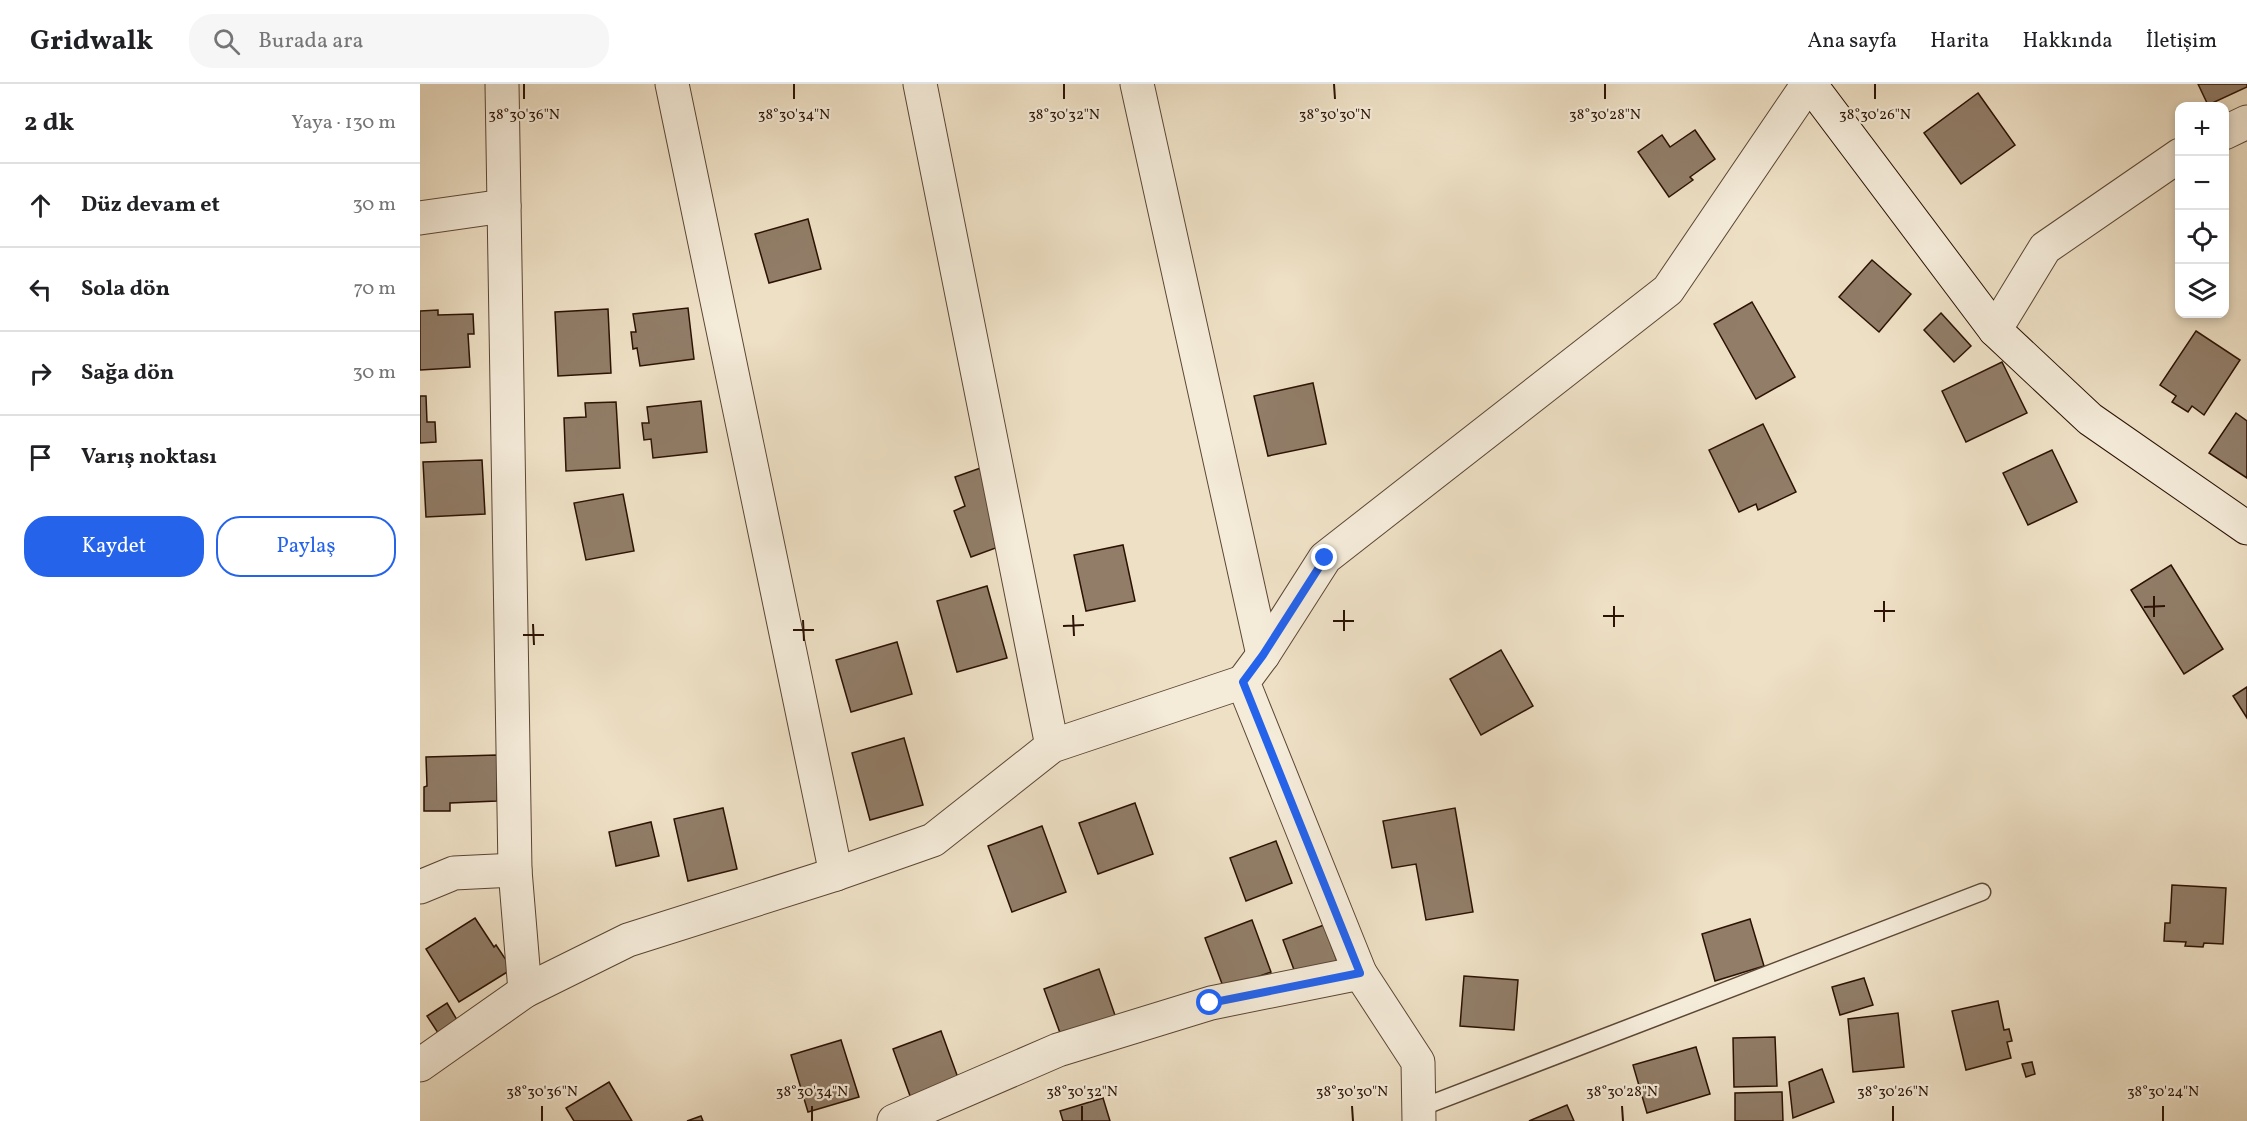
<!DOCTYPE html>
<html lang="tr">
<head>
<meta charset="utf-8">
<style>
  body { margin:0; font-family:Vollkorn,serif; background:#f6f6f6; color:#202124 }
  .controls { position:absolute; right:18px; top:18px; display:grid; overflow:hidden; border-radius:12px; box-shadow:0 3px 9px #0003 }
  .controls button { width:54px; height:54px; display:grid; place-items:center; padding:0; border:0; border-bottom:2px solid #e0e0e0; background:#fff; color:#202124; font:30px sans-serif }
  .stop { position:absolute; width:18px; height:18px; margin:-14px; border:4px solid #2563eb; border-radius:50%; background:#fff }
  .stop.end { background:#2563eb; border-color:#fff; box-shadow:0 2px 6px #0008 }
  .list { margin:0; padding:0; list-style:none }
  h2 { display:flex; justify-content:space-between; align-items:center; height:78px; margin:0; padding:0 24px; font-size:26px }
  h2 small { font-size:20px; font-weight:400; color:#757577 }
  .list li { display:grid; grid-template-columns:39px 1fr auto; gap:18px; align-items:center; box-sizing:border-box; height:84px; padding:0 24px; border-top:2px solid #e0e0e0 }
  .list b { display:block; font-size:22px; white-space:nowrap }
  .list em { font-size:20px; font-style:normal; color:#757577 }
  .actions { display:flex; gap:12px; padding:18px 24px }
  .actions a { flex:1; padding:14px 0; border:2px solid #2563eb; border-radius:24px; text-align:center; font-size:21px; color:#2563eb }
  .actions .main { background:#2563eb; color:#fff }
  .icon { flex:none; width:33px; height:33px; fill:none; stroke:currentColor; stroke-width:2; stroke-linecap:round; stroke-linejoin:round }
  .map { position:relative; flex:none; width:1827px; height:1037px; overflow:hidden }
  header { display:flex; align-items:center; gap:36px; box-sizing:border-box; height:84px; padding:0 30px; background:#fff; border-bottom:2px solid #e0e0e0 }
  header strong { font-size:28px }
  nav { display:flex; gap:33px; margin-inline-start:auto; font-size:21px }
  .search { width:420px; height:54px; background:#f6f6f6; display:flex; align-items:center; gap:15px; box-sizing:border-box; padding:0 21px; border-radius:24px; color:#757577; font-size:22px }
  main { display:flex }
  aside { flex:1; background:#fff }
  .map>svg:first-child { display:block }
</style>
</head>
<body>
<header>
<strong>Gridwalk</strong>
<div class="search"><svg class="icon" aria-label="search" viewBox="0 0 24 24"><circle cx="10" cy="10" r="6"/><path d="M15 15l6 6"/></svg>Burada ara</div>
<nav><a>Ana sayfa</a><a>Harita</a><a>Hakkında</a><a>İletişim</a></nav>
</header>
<main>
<aside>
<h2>2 dk<small>Yaya · 130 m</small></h2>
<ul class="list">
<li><svg class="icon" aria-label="ahead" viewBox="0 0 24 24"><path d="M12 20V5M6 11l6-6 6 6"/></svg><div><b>Düz devam et</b></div><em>30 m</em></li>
<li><svg class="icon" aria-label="left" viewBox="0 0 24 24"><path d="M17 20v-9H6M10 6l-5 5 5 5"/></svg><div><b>Sola dön</b></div><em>70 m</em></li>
<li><svg class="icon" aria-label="right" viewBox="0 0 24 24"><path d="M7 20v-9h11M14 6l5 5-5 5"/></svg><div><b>Sağa dön</b></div><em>30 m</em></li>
<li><svg class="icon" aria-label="arrive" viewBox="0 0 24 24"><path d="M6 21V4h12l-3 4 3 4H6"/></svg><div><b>Varış noktası</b></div></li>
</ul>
<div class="actions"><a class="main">Kaydet</a><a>Paylaş</a></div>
</aside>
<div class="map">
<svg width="1827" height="1037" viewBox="0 0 1827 1037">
  <rect width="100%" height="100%" fill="#eee0c5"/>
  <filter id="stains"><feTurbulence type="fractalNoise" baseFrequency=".00333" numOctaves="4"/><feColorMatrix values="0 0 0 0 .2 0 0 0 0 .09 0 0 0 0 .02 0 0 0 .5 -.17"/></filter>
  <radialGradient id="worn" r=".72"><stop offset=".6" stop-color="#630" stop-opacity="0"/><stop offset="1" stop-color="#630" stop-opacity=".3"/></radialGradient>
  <g fill="#917d68" stroke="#2c1204" stroke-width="1.5">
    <polygon points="1778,0 1827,0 1827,3 1788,21"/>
    <polygon points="1558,9 1595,61 1541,100 1504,49"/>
    <polygon points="1275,46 1295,75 1270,93 1273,96 1249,113 1218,68 1242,51 1250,63"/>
    <polygon points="388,135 401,185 349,199 335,150"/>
    <polygon points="1452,176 1491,210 1459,248 1419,213"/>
    <polygon points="1332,218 1375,293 1336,315 1294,240"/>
    <polygon points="268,224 274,275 220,282 217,264 213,265 211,248 216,248 213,230"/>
    <polygon points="188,225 191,289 138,292 135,228"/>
    <polygon points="18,226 18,231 53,230 54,250 48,250 50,283 0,286 0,227"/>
    <polygon points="1521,229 1551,262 1534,278 1504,246"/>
    <polygon points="1776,247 1820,276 1784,331 1772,322 1768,328 1752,318 1756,312 1740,301"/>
    <polygon points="1582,278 1607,329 1546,358 1522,307"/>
    <polygon points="893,299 906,360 848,372 834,312"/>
    <polygon points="0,312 6,312 7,338 15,338 16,358 0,359"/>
    <polygon points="281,317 287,368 233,374 231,355 224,356 222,339 229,339 227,323"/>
    <polygon points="196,318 200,384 146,387 144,334 166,333 165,319"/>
    <polygon points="1816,329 1827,337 1827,394 1789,369"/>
    <polygon points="1343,340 1376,408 1338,426 1336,420 1319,428 1289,366"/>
    <polygon points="1632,366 1657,418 1608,441 1583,389"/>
    <polygon points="62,376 65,430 6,433 3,378"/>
    <polygon points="572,380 600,455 551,473 534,427 545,422 535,393"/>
    <polygon points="203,410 214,467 166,476 154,419"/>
    <polygon points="703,461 715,517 666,527 654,471"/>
    <polygon points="1751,481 1803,565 1764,590 1711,506"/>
    <polygon points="567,502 587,574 537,588 517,517"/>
    <polygon points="477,558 492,610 431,628 416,576"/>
    <polygon points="1081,566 1113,622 1061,651 1030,595"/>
    <polygon points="1827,603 1827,634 1813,612"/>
    <polygon points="484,654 503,721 450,736 432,669"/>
    <polygon points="77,671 77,717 30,719 30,727 4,727 4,703 7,702 6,673"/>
    <polygon points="715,719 733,770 678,790 659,739"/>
    <polygon points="303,724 317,785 268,797 254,735"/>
    <polygon points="1035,724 1053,828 1006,836 996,780 972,784 963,737"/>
    <polygon points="231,738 239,772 196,782 189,748"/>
    <polygon points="622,742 646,808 592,828 568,762"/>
    <polygon points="856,757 872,799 826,817 810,774"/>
    <polygon points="1752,801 1806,804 1803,860 1784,859 1783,863 1765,862 1766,858 1744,857 1745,839 1750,839"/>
    <polygon points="55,834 74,863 76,861 92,885 39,918 6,865"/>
    <polygon points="1330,835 1344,882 1295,897 1282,850"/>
    <polygon points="832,836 851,888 804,905 785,854"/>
    <polygon points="904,841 921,888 880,902 863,856"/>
    <polygon points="679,885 697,937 643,957 624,905"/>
    <polygon points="1044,892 1098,896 1094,946 1040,942"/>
    <polygon points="1444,894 1453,921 1420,931 1412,903"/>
    <polygon points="1578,917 1584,946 1589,945 1592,957 1587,958 1591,974 1546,986 1532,927"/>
    <polygon points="27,919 43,946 24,958 7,932"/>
    <polygon points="1478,929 1484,983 1433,988 1428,935"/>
    <polygon points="521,947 541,1002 493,1020 473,965"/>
    <polygon points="1355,953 1357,1002 1314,1003 1313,954"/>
    <polygon points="421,956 439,1013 388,1028 371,971"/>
    <polygon points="1276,963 1290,1010 1227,1029 1213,981"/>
    <polygon points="1612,978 1615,990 1606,993 1602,980"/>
    <polygon points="1402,985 1414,1018 1373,1034 1369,998"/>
    <polygon points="189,998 212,1037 154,1037 146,1024"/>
    <polygon points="1362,1008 1363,1037 1315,1037 1315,1009"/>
    <polygon points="683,1014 690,1037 643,1037 640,1027"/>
    <polygon points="1147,1021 1154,1037 1109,1037"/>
    <polygon points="281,1032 283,1037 267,1037"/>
  </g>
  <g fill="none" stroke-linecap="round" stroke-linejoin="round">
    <g stroke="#5c4634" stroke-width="19">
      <polyline id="lane" points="1000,1024 1562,808"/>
    </g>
    <g stroke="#5c4634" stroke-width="35">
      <g id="street">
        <polyline points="82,0 95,786 105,907"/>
        <polyline points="252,0 416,790"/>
        <polyline points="500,0 632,662"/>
        <polyline points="717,0 843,571"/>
        <polyline points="1804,49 1827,38"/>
        <polyline points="0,134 84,122"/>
        <polyline points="1575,246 1625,164 1760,71"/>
        <polyline points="0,803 34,789 95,786"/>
        <polyline points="0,981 105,907 208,856 416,790 513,756 632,662 823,598"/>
        <polyline points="474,1037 638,966 791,919 940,889"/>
        <polyline points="999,1037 998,978 940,889 823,598 843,571 905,474 1248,206 1388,0"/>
      </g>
    </g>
    <g stroke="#2c1204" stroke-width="35">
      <polyline id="secondary" points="1390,0 1575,246 1670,335 1827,444"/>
    </g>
    <use href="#lane" stroke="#f4ebd9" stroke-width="16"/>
    <use href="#street" stroke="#f4ebd9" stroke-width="33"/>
    <use href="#secondary" stroke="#f4ebd9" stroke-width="33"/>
  </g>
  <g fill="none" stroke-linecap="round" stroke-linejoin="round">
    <polyline stroke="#2563eb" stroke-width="8" points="790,919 940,889 823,598 843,571 905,474"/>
  </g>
  <path fill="none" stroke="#2c1204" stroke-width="2" d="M104,0V15M374,0V15M644,0V15M914,0L915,15M1185,0V15M1455,0V15M1734,512V533M1464,517V538M1194,522V543M1724,523L1745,522M924,526V547M1454,527H1475M653,531L654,552M1183,532H1204M383,536L384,557M913,537H934M113,540L114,561M643,542L664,541M373,546H394M103,551H124M122,1022V1037M392,1022V1037M662,1022V1037M932,1022L933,1037M1202,1022L1203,1037M1473,1022V1037M1743,1022V1037"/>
  <g font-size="15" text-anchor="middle" fill="#2c1204" stroke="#f4ebd9" stroke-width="4.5" stroke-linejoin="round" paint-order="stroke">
    <text x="104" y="35">38°30'36"N</text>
    <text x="374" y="35">38°30'34"N</text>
    <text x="644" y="35">38°30'32"N</text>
    <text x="915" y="35">38°30'30"N</text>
    <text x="1185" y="35">38°30'28"N</text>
    <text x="1455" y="35">38°30'26"N</text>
    <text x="122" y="1012">38°30'36"N</text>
    <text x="392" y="1012">38°30'34"N</text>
    <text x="662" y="1012">38°30'32"N</text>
    <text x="932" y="1012">38°30'30"N</text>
    <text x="1202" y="1012">38°30'28"N</text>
    <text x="1473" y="1012">38°30'26"N</text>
    <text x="1743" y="1012">38°30'24"N</text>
  </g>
  <rect width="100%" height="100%" filter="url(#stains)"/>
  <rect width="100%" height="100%" fill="url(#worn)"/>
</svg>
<div class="controls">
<button>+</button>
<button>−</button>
<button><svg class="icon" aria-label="locate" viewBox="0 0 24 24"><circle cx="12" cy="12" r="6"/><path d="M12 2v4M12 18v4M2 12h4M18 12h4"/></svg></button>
<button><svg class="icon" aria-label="layers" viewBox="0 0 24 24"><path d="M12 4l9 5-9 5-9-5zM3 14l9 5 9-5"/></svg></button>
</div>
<div class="stop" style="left:790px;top:919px"></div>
<div class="stop end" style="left:905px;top:474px"></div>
</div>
</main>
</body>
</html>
